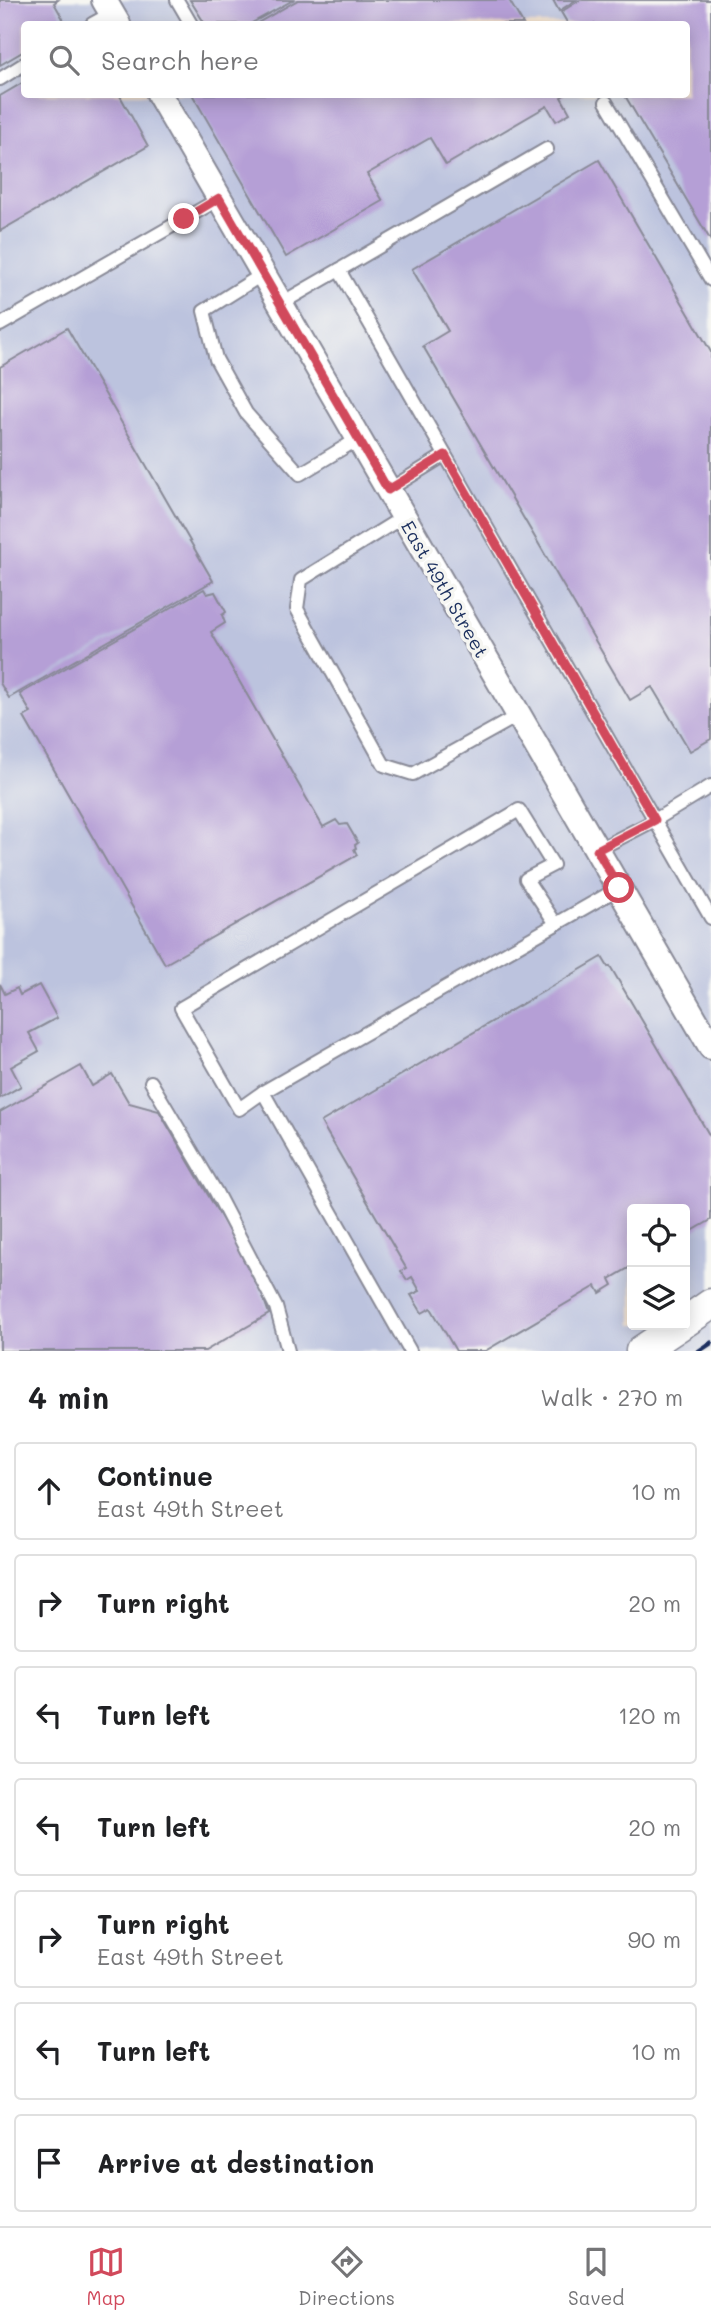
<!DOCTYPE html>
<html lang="en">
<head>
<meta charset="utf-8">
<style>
  body { margin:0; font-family:Mali,sans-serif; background:#f2f2f2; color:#202124 }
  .controls { position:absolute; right:21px; bottom:21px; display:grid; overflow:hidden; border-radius:7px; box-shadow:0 4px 18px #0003 }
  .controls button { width:63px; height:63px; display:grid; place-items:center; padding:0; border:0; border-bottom:2px solid #e0e0e0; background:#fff; color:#202124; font:35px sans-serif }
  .stop { position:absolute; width:21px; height:21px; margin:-16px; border:5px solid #d1495b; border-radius:50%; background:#fff }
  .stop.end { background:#d1495b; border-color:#fff; box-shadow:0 2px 7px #0008 }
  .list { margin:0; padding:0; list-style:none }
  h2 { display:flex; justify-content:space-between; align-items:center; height:91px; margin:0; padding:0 28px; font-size:30px }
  h2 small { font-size:23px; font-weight:400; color:#757577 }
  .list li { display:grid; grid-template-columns:46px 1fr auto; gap:21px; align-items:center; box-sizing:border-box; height:98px; margin:0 14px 14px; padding:0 14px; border:2px solid #e0e0e0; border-radius:7px }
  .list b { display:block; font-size:26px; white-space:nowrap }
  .list p { margin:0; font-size:23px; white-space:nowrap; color:#757577 }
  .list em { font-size:23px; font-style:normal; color:#757577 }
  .icon { flex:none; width:38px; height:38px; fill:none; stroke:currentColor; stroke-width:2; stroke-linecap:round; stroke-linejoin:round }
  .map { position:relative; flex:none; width:711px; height:1351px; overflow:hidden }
  .search { position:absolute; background:#fff; box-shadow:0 4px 18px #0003; left:21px; right:21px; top:21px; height:77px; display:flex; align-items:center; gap:18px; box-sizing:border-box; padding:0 24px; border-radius:7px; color:#757577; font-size:26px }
  .sheet { height:875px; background:#fff }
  nav { display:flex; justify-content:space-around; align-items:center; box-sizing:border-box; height:98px; border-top:2px solid #e0e0e0; background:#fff; font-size:19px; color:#757577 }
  nav a { display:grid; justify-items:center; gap:4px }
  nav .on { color:#d1495b }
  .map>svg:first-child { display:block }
</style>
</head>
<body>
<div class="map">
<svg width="711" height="1351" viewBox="0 0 711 1351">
  <rect width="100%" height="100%" fill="#f6f6f2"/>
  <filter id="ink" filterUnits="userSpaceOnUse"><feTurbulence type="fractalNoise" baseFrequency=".0143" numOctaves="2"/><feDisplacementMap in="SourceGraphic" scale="14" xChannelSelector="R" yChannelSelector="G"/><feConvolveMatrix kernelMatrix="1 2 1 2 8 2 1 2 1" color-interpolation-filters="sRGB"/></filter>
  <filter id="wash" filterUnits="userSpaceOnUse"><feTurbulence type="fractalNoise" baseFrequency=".00686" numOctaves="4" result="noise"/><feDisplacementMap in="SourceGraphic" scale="28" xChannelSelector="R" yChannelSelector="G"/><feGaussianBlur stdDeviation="1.57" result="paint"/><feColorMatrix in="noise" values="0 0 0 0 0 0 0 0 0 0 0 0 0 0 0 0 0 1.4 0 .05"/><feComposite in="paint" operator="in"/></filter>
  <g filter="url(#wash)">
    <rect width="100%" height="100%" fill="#f5e3cf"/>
    <path fill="#bcc3de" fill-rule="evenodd" d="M0,0H711V1351H0ZM24,24H686V94H24ZM632,1209H685V1325H632Z"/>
    <g id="blocks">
      <g fill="#b59fd6">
        <polygon points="0,0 58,0 54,3 66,24 24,24 24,51 0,65"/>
        <polygon points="190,0 293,0 250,24 205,24"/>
        <polygon points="298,0 509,0 523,24 256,24"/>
        <polygon points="553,0 576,0 559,11"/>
        <polygon points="580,0 711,0 711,241 624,94 686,94 686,24 568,24 561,12"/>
        <polygon points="24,82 24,94 119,94 148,146 0,231 0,96"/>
        <polygon points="192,94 566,94 561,97 570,113 556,121 547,106 446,165 430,138 367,174 383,201 286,257"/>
        <polygon points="599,160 711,352 711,739 690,751 652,687 630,700 423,346 448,331 412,269"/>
        <polygon points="67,328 213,581 9,698 0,683 0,367"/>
        <polygon points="204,589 207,594 215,592 226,612 222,615 225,623 211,632 323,827 336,820 340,825 347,824 358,843 355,845 356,848 354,849 357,855 165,964 24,717 31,713 20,694"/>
        <polygon points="602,957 608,967 610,966 711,1138 711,1220 685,1235 685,1209 632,1209 632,1266 610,1279 613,1285 600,1293 596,1286 485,1351 456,1351 431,1308 422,1313 411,1295 420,1291 412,1277 407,1280 401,1271 406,1268 321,1122"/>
        <polygon points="0,984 5,994 17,988 20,995 39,985 57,1018 29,1033 39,1051 11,1067 21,1086 0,1098"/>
        <polygon points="81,1066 92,1086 112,1074 129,1103 159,1111 256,1277 269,1314 205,1351 0,1351 0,1112"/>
      </g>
    </g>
  </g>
  <g filter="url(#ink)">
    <use href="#blocks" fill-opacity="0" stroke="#888996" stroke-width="2"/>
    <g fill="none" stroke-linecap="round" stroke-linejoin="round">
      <g stroke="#888996" stroke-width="16">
        <g id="service">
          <polyline points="177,0 191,24"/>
          <polyline points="92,24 112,13"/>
          <polyline points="0,79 24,64"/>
          <polyline points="606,102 711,280"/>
          <polyline points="547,149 339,270 711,918"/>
          <polyline points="263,274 204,311 216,359 246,413 300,474 358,439"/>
          <polyline points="280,304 339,270"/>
          <polyline points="0,325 219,199"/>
          <polyline points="388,490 445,455"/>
          <polyline points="403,517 301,580 297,609 384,765 413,774 519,715"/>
          <polyline points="597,850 655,820 711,786"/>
          <polyline points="151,1082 216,1192 276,1307 288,1351"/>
          <polyline points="263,1092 239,1109 181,1008 519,810 553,865 526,879 556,924"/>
          <polyline points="410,1351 263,1092 619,888"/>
        </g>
      </g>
      <g stroke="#888996" stroke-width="28">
        <g id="minor">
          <polyline points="104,0 118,24"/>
          <polyline points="159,94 711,1047"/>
        </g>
      </g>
      <g stroke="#888996" stroke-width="33">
        <g id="tertiary">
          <polyline points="685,1322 711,1304"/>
          <polyline points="641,1351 680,1325"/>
        </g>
      </g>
      <use href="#service" stroke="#fff" stroke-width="12"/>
      <use href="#minor" stroke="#fff" stroke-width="24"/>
      <use href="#tertiary" stroke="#fff" stroke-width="30"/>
      <polyline stroke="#1b2f5e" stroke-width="5" points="699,1351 711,1343"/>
    </g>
  </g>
  <g fill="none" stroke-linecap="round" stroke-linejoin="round" filter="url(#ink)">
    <polyline stroke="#d1495b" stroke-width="9" points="184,219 219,198 388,490 445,455 655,820 597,850 619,888"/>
  </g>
  <g text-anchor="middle" stroke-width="7" stroke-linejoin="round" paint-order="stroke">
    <g font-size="19" fill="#1b2f5e" stroke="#f6f6f2">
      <text transform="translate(445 589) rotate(60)" y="7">East 49th Street</text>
    </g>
  </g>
</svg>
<div class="controls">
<button><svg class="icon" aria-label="locate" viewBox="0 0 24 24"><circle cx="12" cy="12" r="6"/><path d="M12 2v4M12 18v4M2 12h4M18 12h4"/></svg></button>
<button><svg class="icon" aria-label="layers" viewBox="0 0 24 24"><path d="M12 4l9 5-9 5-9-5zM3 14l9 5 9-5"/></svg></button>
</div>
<div class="stop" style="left:619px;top:888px"></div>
<div class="stop end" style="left:184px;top:219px"></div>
<div class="search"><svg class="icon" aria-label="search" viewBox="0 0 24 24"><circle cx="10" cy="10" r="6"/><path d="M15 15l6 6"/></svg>Search here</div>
</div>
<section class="sheet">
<h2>4 min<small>Walk · 270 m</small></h2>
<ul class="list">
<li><svg class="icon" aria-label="ahead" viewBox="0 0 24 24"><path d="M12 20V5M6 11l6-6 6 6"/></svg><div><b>Continue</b><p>East 49th Street</p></div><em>10 m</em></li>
<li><svg class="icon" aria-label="right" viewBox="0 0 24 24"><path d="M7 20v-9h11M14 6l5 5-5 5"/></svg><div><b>Turn right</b></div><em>20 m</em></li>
<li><svg class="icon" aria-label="left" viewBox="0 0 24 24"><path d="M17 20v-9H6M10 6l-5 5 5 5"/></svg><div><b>Turn left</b></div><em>120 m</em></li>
<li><svg class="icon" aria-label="left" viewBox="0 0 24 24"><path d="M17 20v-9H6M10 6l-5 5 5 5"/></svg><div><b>Turn left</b></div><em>20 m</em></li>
<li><svg class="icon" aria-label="right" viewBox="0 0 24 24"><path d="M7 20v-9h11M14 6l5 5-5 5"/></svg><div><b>Turn right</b><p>East 49th Street</p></div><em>90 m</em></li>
<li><svg class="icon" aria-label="left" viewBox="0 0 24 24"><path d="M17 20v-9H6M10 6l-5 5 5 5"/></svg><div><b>Turn left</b></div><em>10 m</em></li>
<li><svg class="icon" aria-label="arrive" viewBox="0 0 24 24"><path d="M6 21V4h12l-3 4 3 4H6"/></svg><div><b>Arrive at destination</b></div></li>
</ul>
</section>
<nav>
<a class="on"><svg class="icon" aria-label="map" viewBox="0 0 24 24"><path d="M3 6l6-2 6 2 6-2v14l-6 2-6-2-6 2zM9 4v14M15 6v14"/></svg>Map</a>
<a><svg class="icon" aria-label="directions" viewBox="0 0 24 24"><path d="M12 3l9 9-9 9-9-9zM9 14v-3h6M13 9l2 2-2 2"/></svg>Directions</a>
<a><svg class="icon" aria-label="saved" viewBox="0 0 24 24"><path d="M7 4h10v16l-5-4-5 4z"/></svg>Saved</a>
</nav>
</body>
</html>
